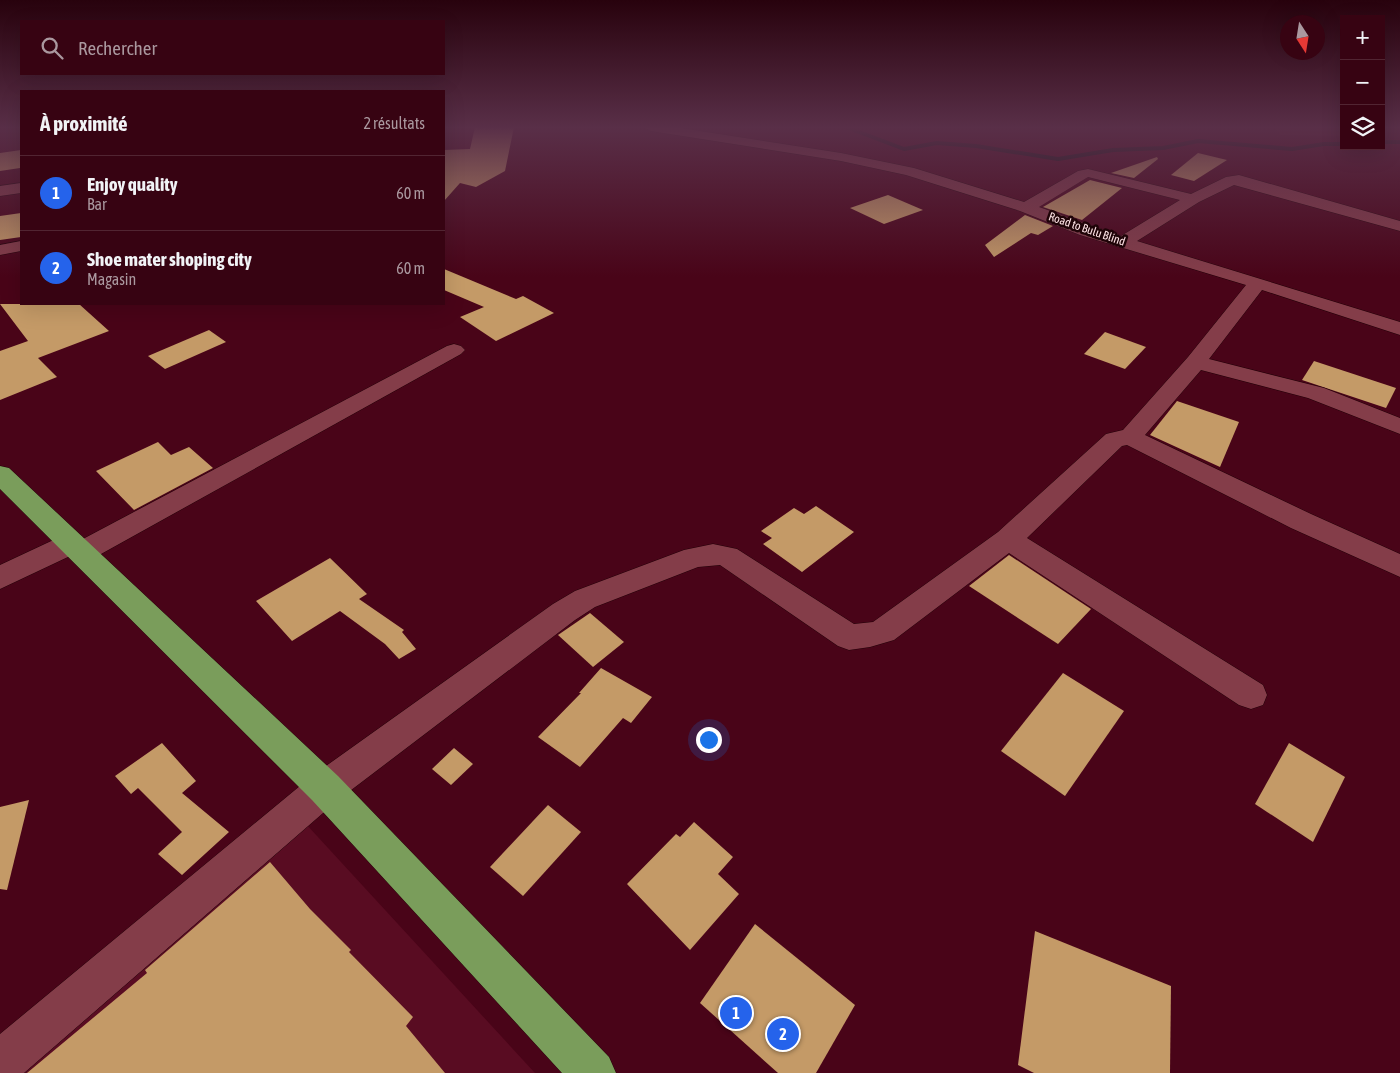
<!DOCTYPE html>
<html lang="fr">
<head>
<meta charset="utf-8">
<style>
  body { margin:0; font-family:"Asap Condensed",sans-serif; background:#3e0d1b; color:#f1f3f6 }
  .controls { position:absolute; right:15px; top:15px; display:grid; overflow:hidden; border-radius:0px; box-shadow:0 5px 20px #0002 }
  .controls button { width:45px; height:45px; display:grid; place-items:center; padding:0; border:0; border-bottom:1px solid #512532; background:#370312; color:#f1f3f6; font:25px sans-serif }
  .compass { position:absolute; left:1280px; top:15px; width:45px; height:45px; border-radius:50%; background:#370312; box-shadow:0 5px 20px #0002; rotate:168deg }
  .you { position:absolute; left:708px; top:739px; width:18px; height:18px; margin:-12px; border:4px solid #fff; border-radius:50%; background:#1a73e8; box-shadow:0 0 0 8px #1a73e833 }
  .badge { display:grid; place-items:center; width:32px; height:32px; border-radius:50%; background:#2563eb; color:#fff; font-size:16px; font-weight:700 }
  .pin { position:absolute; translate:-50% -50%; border:2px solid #fff; box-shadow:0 1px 5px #0006 }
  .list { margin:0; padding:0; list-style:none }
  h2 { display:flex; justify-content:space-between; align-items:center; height:65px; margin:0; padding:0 20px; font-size:21px }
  h2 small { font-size:16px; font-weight:400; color:#aa989f }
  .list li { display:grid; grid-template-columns:32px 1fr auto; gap:15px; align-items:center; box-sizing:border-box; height:75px; padding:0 20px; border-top:1px solid #512532 }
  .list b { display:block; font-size:19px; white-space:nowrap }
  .list p { margin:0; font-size:16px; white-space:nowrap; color:#aa989f }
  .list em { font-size:16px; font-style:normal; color:#aa989f }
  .icon { flex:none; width:28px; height:28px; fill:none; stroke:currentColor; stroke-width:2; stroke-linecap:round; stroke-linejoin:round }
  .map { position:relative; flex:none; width:1400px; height:1073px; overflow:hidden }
  .search { position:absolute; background:#370312; box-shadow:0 5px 20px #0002; left:20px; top:20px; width:425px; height:55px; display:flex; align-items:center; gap:12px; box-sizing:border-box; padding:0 18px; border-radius:0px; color:#aa989f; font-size:19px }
  .panel { position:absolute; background:#370312; box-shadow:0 5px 20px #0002; left:20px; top:90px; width:425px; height:215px; border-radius:0px }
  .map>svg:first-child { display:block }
</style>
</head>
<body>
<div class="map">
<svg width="1400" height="1073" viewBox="0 0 1400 1073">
  <rect width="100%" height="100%" fill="#490418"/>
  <g fill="#590c22">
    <polygon points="1275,127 1344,127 1344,136 1280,135"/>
    <polygon points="306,824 535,1073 2,1073"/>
  </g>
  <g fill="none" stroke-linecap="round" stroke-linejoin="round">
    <g stroke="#001211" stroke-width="4">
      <polyline points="846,127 904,149 937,143 976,146 1058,159 1113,150 1163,148 1198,141 1292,149 1324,144 1344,144"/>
      <polyline points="1381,142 1400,142"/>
    </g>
  </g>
  <g fill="#c49a67">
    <polygon points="475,127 514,127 505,171 476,187 460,183 444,201 444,150 470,149"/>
    <polygon points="21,150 20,168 0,171 0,153"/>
    <polygon points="1198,153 1227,160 1194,181 1171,175"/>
    <polygon points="1157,157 1158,159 1134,178 1111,173"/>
    <polygon points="1090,180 1122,188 1082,220 1043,207"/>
    <polygon points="888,195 923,210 884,224 850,208"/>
    <polygon points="21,213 21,237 0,240 0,216"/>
    <polygon points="1025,215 1053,226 1038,235 1031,233 994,257 985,245"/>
    <polygon points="444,269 516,299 523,296 554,313 496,341 460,317 484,307 444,290"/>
    <polygon points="0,304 79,304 109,331 38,358 57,377 0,400 0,351 28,341"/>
    <polygon points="209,330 226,342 165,369 148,356"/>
    <polygon points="1105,332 1146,347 1125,369 1084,354"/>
    <polygon points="1314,361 1396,388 1386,408 1302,380"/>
    <polygon points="1177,401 1239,422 1220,467 1150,435"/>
    <polygon points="158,442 171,455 189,447 213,468 134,510 96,471"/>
    <polygon points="816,506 854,532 802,572 763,544 772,538 761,531 794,508 804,514"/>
    <polygon points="1009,555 1091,609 1058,644 969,586"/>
    <polygon points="330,558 367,594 359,599 404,630 402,632 416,649 399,659 385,644 340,611 292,641 256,601"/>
    <polygon points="590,613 624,642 593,667 558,635"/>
    <polygon points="601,668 652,697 631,723 623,718 580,767 538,737 581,693 579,693"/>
    <polygon points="1063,673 1124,711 1065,796 1001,751"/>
    <polygon points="162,743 196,781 182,793 229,832 182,875 158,854 182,832 138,788 131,794 115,776"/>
    <polygon points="1289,743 1345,777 1313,842 1255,804"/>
    <polygon points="454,748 473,764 451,785 432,769"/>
    <polygon points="29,800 7,890 0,889 0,807"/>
    <polygon points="548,805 581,832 523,896 490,867"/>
    <polygon points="694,822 733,857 718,874 739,894 690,950 627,884 676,834 680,837"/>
    <polygon points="270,862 310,909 351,950 349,952 413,1017 406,1026 445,1073 27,1073 147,973 145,970"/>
    <polygon points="755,924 855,1005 816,1073 778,1073 700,1003"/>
    <polygon points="1035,931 1171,986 1170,1073 1034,1073 1018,1065"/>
  </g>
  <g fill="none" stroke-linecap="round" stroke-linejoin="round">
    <g stroke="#210107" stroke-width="1">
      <g id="minor">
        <path d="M644,127H674L841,153L914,168L1024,202L1078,171L1088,169L1191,194L1226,177L1239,175L1400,221V231L1234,185L1199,202L1137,241L1400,322V335L1262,290L1209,359L1324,388L1400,418V434L1308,398L1201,370L1145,435L1311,514L1400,554V577L1291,528L1127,445L1122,446L1027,538L1263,685L1267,695L1263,705L1251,709L1239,705L1009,553L894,640L870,647L849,650L838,646L720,565L698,567L595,607L575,620L338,800L24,1073H0V1034L312,776L553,604L575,591L684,550L713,544L737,549L854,624L873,622L998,532L1106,434L1123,430L1188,357L1246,285L1080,235L1020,211L906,175L841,161L651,131ZM1088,177L1180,200L1121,236L1039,207Z"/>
        <polygon points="21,183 21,193 0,196 0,186"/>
        <polygon points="21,241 21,251 0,255 0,245"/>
        <polygon points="454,344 461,346 465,350 461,354 92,559 82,562 72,559 70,556 0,589 0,565 62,536 72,533 82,536 83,539 447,346"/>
      </g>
    </g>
    <g stroke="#210107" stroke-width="1">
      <polygon id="highway" points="0,466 9,468 338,776 609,1057 616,1073 562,1073 312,800 0,489"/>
    </g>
    <use href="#minor" fill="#843d49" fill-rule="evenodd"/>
    <use href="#highway" fill="#7a9d5b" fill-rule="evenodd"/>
  </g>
  <linearGradient id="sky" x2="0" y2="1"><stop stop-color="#28020d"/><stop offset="0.46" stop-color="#592f48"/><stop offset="1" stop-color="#592f48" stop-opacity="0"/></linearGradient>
  <rect width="1400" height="277" fill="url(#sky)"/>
  <g text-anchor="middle" stroke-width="5" stroke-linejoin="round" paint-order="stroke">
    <g font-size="12" fill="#fde2e5" stroke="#1f0408">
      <text transform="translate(1087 229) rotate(19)" y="4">Road to Bulu Blind</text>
    </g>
  </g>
</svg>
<div class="controls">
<button>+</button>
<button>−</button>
<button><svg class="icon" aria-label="layers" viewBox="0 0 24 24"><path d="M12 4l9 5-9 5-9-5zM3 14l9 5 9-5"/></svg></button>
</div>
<svg class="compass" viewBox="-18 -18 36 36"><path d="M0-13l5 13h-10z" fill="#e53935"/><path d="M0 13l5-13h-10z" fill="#aa989f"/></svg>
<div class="you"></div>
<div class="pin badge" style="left:736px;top:1013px">1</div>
<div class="pin badge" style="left:783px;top:1034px">2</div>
<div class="search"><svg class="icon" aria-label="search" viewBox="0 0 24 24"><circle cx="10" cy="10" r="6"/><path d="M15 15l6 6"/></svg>Rechercher</div>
<section class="panel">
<h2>À proximité<small>2 résultats</small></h2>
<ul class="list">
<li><span class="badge">1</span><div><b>Enjoy quality</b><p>Bar</p></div><em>60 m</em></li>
<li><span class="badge">2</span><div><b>Shoe mater shoping city</b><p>Magasin</p></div><em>60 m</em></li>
</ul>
</section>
</div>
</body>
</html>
